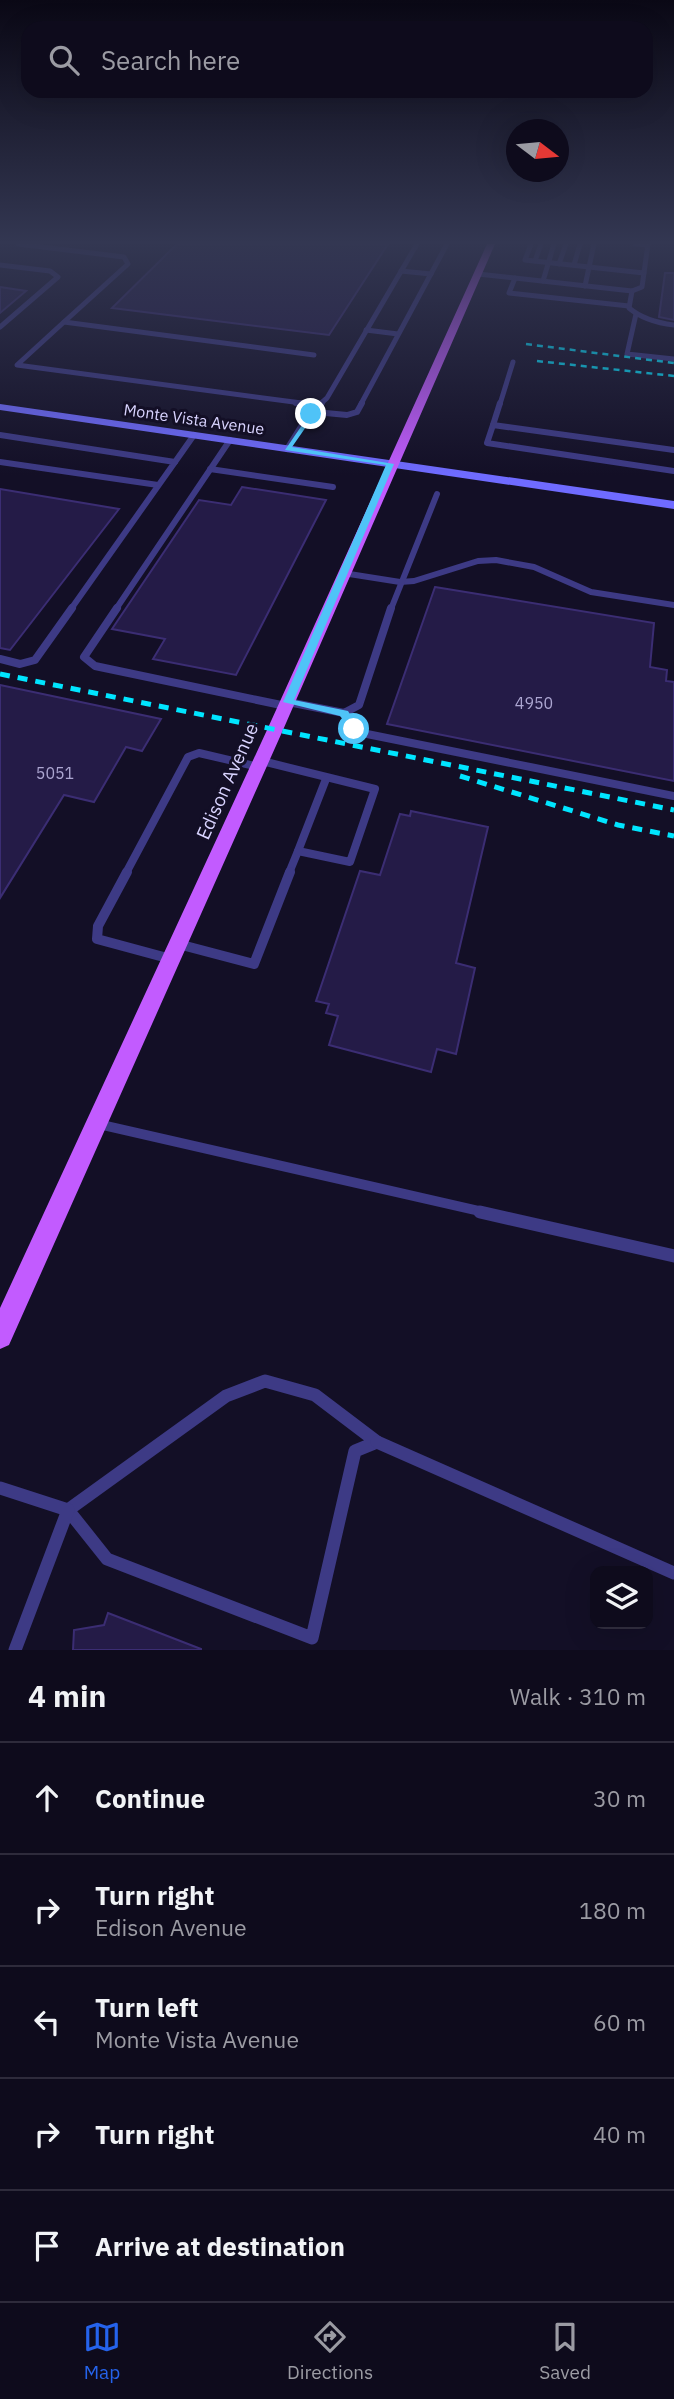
<!DOCTYPE html>
<html lang="en">
<head>
<meta charset="utf-8">
<style>
  body { margin:0; font-family:"IBM Plex Sans",sans-serif; background:#1c1929; color:#f1f3f6 }
  .controls { position:absolute; right:21px; bottom:21px; display:grid; overflow:hidden; border-radius:14px; box-shadow:0 7px 28px #0002 }
  .controls button { width:63px; height:63px; display:grid; place-items:center; padding:0; border:0; border-bottom:2px solid #2e2b3b; background:#0e0b1c; color:#f1f3f6; font:35px sans-serif }
  .compass { position:absolute; left:506px; top:119px; width:63px; height:63px; border-radius:50%; background:#0e0b1c; box-shadow:0 7px 28px #0002; rotate:106deg }
  .stop { position:absolute; width:21px; height:21px; margin:-16px; border:5px solid #4fc3f7; border-radius:50%; background:#fff }
  .stop.end { background:#4fc3f7; border-color:#fff; box-shadow:0 2px 7px #0008 }
  .list { margin:0; padding:0; list-style:none }
  h2 { display:flex; justify-content:space-between; align-items:center; height:91px; margin:0; padding:0 28px; font-size:30px }
  h2 small { font-size:23px; font-weight:400; color:#9b9ba3 }
  .list li { display:grid; grid-template-columns:46px 1fr auto; gap:21px; align-items:center; box-sizing:border-box; height:112px; padding:0 28px; border-top:2px solid #2e2b3b }
  .list b { display:block; font-size:26px; white-space:nowrap }
  .list p { margin:0; font-size:23px; white-space:nowrap; color:#9b9ba3 }
  .list em { font-size:23px; font-style:normal; color:#9b9ba3 }
  .icon { flex:none; width:38px; height:38px; fill:none; stroke:currentColor; stroke-width:2; stroke-linecap:round; stroke-linejoin:round }
  .map { position:relative; flex:none; width:674px; height:1650px; overflow:hidden }
  .search { position:absolute; background:#0e0b1c; box-shadow:0 7px 28px #0002; left:21px; right:21px; top:21px; height:77px; display:flex; align-items:center; gap:18px; box-sizing:border-box; padding:0 24px; border-radius:21px; color:#9b9ba3; font-size:26px }
  .sheet { height:651px; background:#0e0b1c }
  nav { display:flex; justify-content:space-around; align-items:center; box-sizing:border-box; height:98px; border-top:2px solid #2e2b3b; background:#0e0b1c; font-size:19px; color:#9b9ba3 }
  nav a { display:grid; justify-items:center; gap:4px }
  nav .on { color:#2563eb }
  .map>svg:first-child { display:block }
</style>
</head>
<body>
<div class="map">
<svg width="674" height="1650" viewBox="0 0 674 1650">
  <rect width="100%" height="100%" fill="#130f26"/>
  <g fill="#241b47" stroke="#3b2d73" stroke-width="2">
    <polygon points="177,244 388,244 329,335 112,308"/>
    <polygon points="665,273 674,273 674,320 659,317"/>
    <polygon points="0,287 26,291 0,313"/>
    <polygon points="242,487 326,500 236,675 153,659 165,639 112,629 199,500 231,505"/>
    <polygon points="0,489 119,509 10,650 0,648"/>
    <polygon points="435,587 654,623 650,667 667,670 666,681 674,682 674,781 387,724"/>
    <polygon points="0,685 161,719 142,751 126,747 94,802 64,795 0,898"/>
    <polygon points="411,811 488,827 456,963 475,968 456,1054 437,1049 431,1072 329,1045 338,1016 326,1013 329,1004 316,1001 360,871 380,875 400,814 410,816"/>
    <polygon points="108,1613 201,1649 201,1650 73,1650 74,1630 104,1625"/>
  </g>
  <g fill="none" stroke-linecap="round" stroke-linejoin="round">
    <g stroke="#3d3a85" stroke-width="5">
      <polyline points="18,244 124,257 128,264 64,322"/>
      <polyline points="531,244 525,260 644,273"/>
      <polyline points="635,244 648,245"/>
      <polyline points="535,261 541,244"/>
      <polyline points="559,264 566,244"/>
      <polyline points="0,265 50,271 58,277 0,327"/>
      <polyline points="574,265 580,244"/>
      <polyline points="401,271 431,274"/>
      <polyline points="478,274 632,291 642,287 648,244"/>
      <polyline points="515,278 509,293 629,306"/>
      <polyline points="543,281 554,244"/>
      <polyline points="585,286 594,244"/>
      <path d="M632,291L629,308C642,319 657,323 674,325"/>
      <polyline points="636,314 627,354 674,359"/>
      <polyline points="366,330 398,334"/>
      <polyline points="309,404 17,365 64,322 314,355"/>
      <polyline points="320,404 327,398 417,244"/>
      <polyline points="361,404 447,244"/>
      <polyline points="500,404 513,362"/>
    </g>
    <g stroke="#3d3a85" stroke-width="6">
      <polyline points="296,403 321,406"/>
      <polyline points="315,412 347,415 357,412 362,403"/>
      <polyline points="493,425 500,403"/>
      <polyline points="0,435 175,462 71,609"/>
      <polyline points="287,449 307,417 322,403"/>
      <polyline points="674,450 493,425 487,443 674,471"/>
      <polyline points="0,462 158,485"/>
      <polyline points="175,462 194,435"/>
      <polyline points="210,469 333,487"/>
      <polyline points="343,573 400,582 414,581 478,561 496,560 534,567 591,592 674,605"/>
      <polyline points="116,609 230,440"/>
      <polyline points="391,609 437,494"/>
    </g>
    <g stroke="#3d3a85" stroke-width="8">
      <polyline points="117,608 84,657 95,666 286,706"/>
      <polyline points="0,659 20,664 35,660 72,608"/>
      <polyline points="288,702 344,713 359,705 391,608"/>
      <polyline points="344,713 354,729 367,734 674,796"/>
      <polyline points="262,761 375,789 350,862 298,851 289,873"/>
      <polyline points="298,851 326,779"/>
      <polyline points="126,873 188,757 199,753 259,767"/>
    </g>
    <g stroke="#3d3a85" stroke-width="10">
      <polyline points="127,872 98,926 97,939 171,959"/>
      <polyline points="178,944 254,964 290,872"/>
      <polyline points="98,1124 488,1213"/>
    </g>
    <g stroke="#3d3a85" stroke-width="13">
      <polyline points="480,1212 674,1256"/>
      <polygon points="265,1381 315,1395 377,1442 355,1451 312,1638 107,1559 68,1510 226,1396"/>
      <polyline points="377,1442 674,1573"/>
      <polyline points="0,1488 68,1510 15,1650"/>
    </g>
    <polygon fill="#6f6bff" fill-rule="evenodd" points="0,404 674,501 674,509 0,410"/>
    <polygon fill="#c25bff" fill-rule="evenodd" points="487,244 495,244 283,730 9,1345 0,1349 0,1308 267,730"/>
    <g stroke="#00e5ff" stroke-width="2.5" stroke-dasharray="6 5" stroke-linecap="butt">
      <polyline points="526,344 674,363"/>
      <polyline points="537,361 674,376"/>
    </g>
    <g stroke="#00e5ff" stroke-width="5" stroke-dasharray="10 8" stroke-linecap="butt">
      <polyline points="0,674 674,810"/>
      <polyline points="460,776 618,825 674,836"/>
    </g>
  </g>
  <linearGradient id="sky" x2="0" y2="1"><stop stop-color="#0a0815"/><stop offset="0.51" stop-color="#333752"/><stop offset="1" stop-color="#333752" stop-opacity="0"/></linearGradient>
  <rect width="674" height="475" fill="url(#sky)"/>
  <polygon fill="#4fc3f7" points="311,412 315,414 292,447 394,464 294,700 348,711 359,729 354,733 340,716 283,702 386,465 285,450"/>
  <g text-anchor="middle" stroke-width="6" stroke-linejoin="round" paint-order="stroke">
    <g font-size="16" fill="#d9d4ff" stroke="#130f26">
      <text transform="translate(194 419) rotate(8)" y="6">Monte Vista Avenue</text>
    </g>
    <g font-size="16" fill="#aca6d1">
      <text x="534" y="709">4950</text>
      <text x="55" y="779">5051</text>
    </g>
    <g font-size="19" fill="#d9d4ff" stroke="#130f26">
      <text transform="translate(227 781) rotate(-66)" y="7">Edison Avenue</text>
    </g>
  </g>
</svg>
<div class="controls">
<button><svg class="icon" aria-label="layers" viewBox="0 0 24 24"><path d="M12 4l9 5-9 5-9-5zM3 14l9 5 9-5"/></svg></button>
</div>
<svg class="compass" viewBox="-18 -18 36 36"><path d="M0-13l5 13h-10z" fill="#e53935"/><path d="M0 13l5-13h-10z" fill="#9b9ba3"/></svg>
<div class="stop" style="left:354px;top:729px"></div>
<div class="stop end" style="left:311px;top:414px"></div>
<div class="search"><svg class="icon" aria-label="search" viewBox="0 0 24 24"><circle cx="10" cy="10" r="6"/><path d="M15 15l6 6"/></svg>Search here</div>
</div>
<section class="sheet">
<h2>4 min<small>Walk · 310 m</small></h2>
<ul class="list">
<li><svg class="icon" aria-label="ahead" viewBox="0 0 24 24"><path d="M12 20V5M6 11l6-6 6 6"/></svg><div><b>Continue</b></div><em>30 m</em></li>
<li><svg class="icon" aria-label="right" viewBox="0 0 24 24"><path d="M7 20v-9h11M14 6l5 5-5 5"/></svg><div><b>Turn right</b><p>Edison Avenue</p></div><em>180 m</em></li>
<li><svg class="icon" aria-label="left" viewBox="0 0 24 24"><path d="M17 20v-9H6M10 6l-5 5 5 5"/></svg><div><b>Turn left</b><p>Monte Vista Avenue</p></div><em>60 m</em></li>
<li><svg class="icon" aria-label="right" viewBox="0 0 24 24"><path d="M7 20v-9h11M14 6l5 5-5 5"/></svg><div><b>Turn right</b></div><em>40 m</em></li>
<li><svg class="icon" aria-label="arrive" viewBox="0 0 24 24"><path d="M6 21V4h12l-3 4 3 4H6"/></svg><div><b>Arrive at destination</b></div></li>
</ul>
</section>
<nav>
<a class="on"><svg class="icon" aria-label="map" viewBox="0 0 24 24"><path d="M3 6l6-2 6 2 6-2v14l-6 2-6-2-6 2zM9 4v14M15 6v14"/></svg>Map</a>
<a><svg class="icon" aria-label="directions" viewBox="0 0 24 24"><path d="M12 3l9 9-9 9-9-9zM9 14v-3h6M13 9l2 2-2 2"/></svg>Directions</a>
<a><svg class="icon" aria-label="saved" viewBox="0 0 24 24"><path d="M7 4h10v16l-5-4-5 4z"/></svg>Saved</a>
</nav>
</body>
</html>
